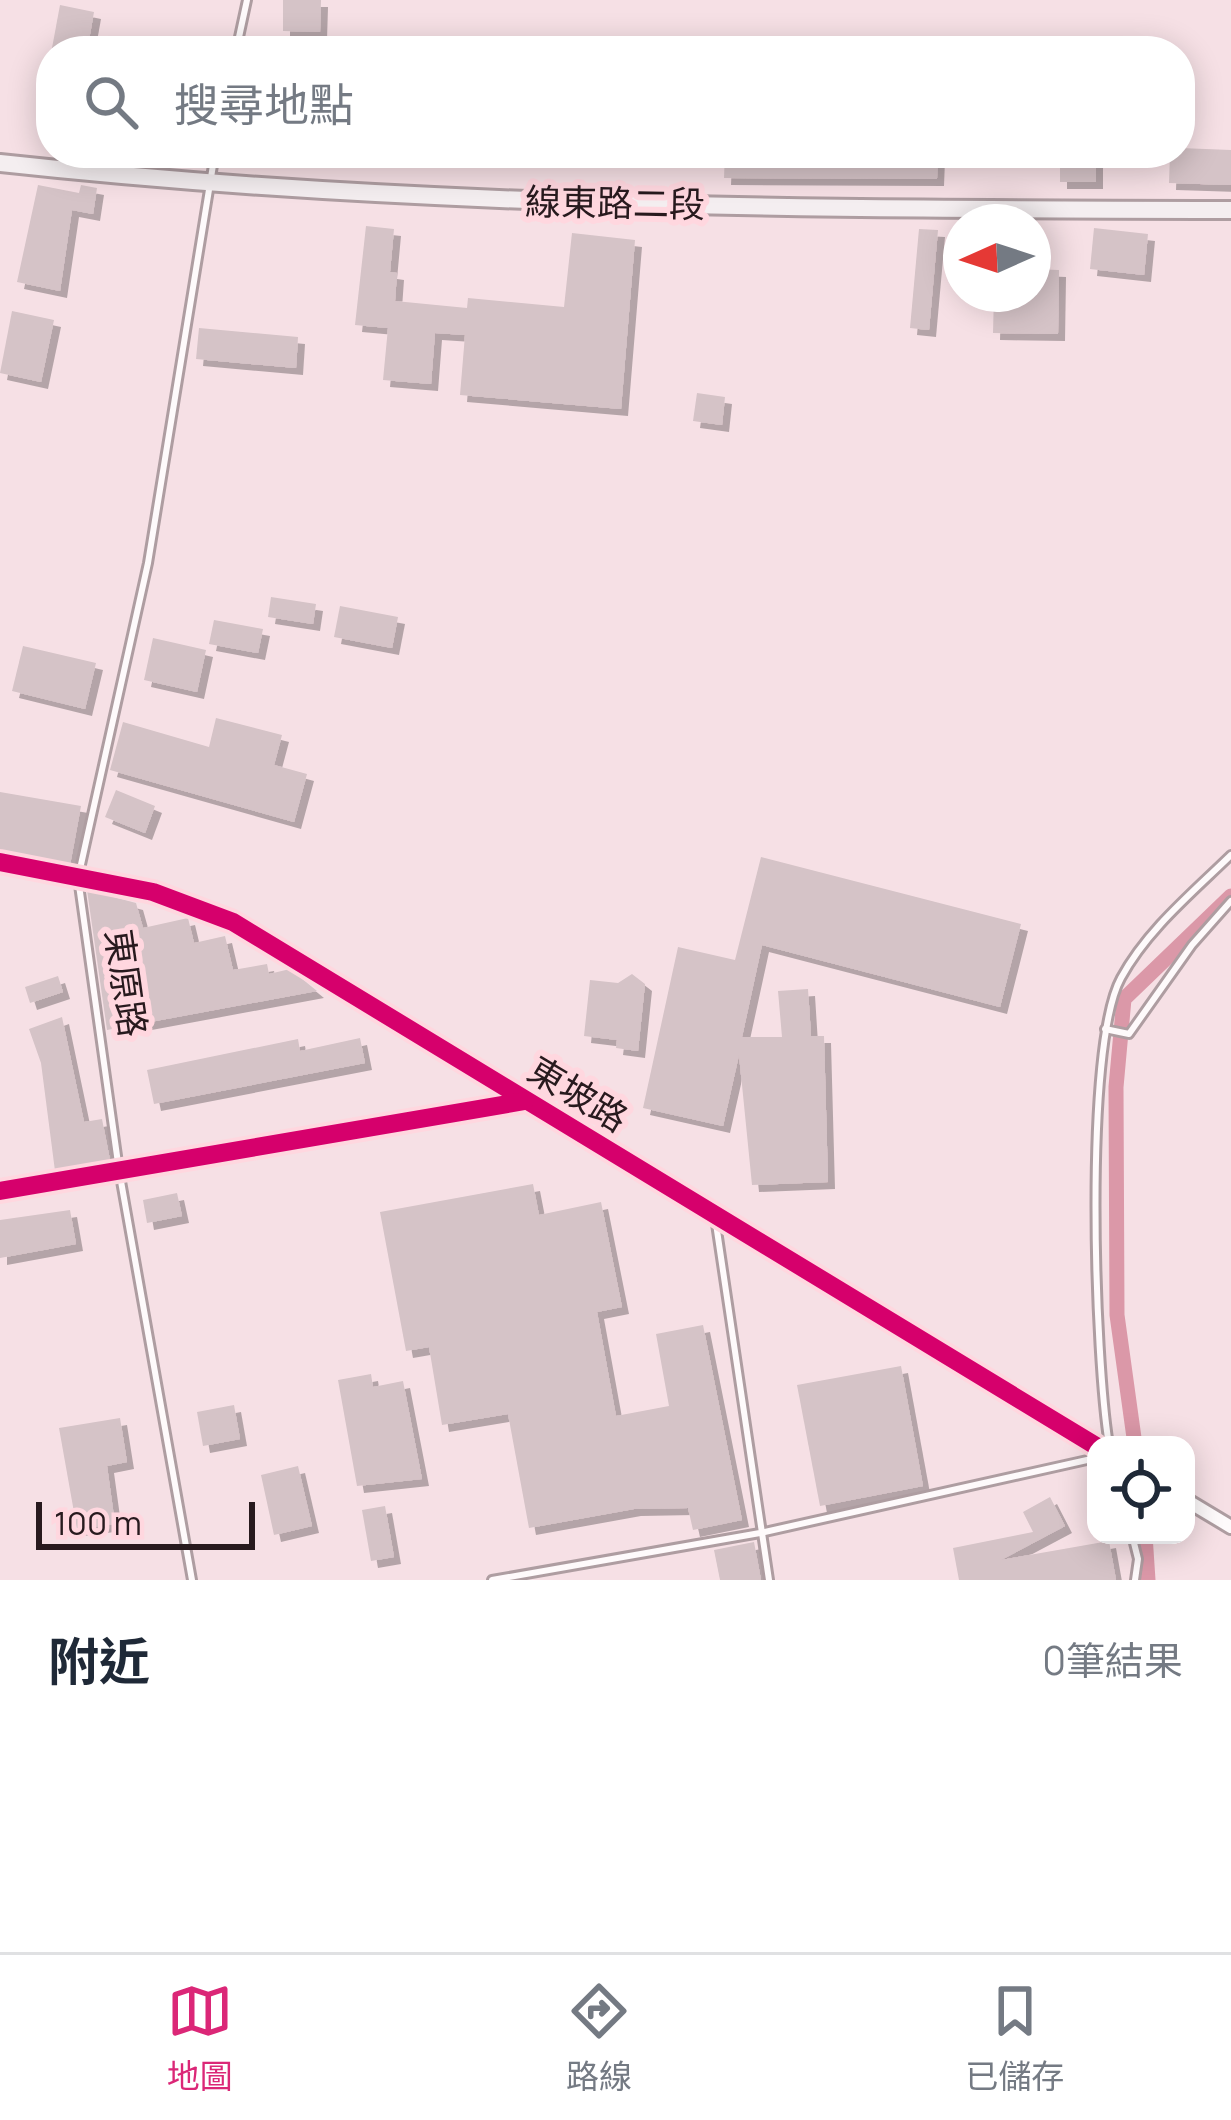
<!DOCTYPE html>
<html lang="zh-TW">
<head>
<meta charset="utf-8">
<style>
  body { margin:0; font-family:Manrope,"Noto Sans TC",sans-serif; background:#f2f2f3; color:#1f2937 }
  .controls { position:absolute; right:36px; bottom:36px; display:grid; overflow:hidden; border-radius:24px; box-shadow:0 6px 30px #0003 }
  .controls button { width:108px; height:108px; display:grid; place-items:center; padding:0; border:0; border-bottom:3px solid #e0e1e3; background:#fff; color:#1f2937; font:60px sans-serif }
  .compass { position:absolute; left:943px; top:204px; width:108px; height:108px; border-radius:50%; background:#fff; box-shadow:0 6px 30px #0003; rotate:267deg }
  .scale { position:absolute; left:36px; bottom:30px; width:219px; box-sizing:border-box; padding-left:12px; border:6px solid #281a1e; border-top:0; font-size:33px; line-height:42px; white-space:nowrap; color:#281a1e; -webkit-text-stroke:9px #ffd7df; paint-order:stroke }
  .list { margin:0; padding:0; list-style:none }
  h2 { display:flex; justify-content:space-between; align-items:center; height:156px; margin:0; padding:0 48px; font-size:51px }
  h2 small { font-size:39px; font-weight:400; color:#747a83 }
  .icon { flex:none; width:66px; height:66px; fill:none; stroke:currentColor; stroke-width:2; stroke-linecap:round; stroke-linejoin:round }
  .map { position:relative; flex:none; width:1231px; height:1580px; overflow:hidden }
  .search { position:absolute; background:#fff; box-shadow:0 6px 30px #0003; left:36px; right:36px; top:36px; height:132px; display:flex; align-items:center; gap:30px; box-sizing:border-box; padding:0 42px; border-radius:48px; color:#747a83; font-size:45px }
  .sheet { height:372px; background:#fff }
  nav { display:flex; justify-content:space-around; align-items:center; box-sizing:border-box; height:168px; border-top:3px solid #e0e1e3; background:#fff; font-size:33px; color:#747a83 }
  nav a { display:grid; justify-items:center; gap:6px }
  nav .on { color:#db2777 }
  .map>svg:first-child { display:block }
</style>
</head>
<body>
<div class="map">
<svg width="1231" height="1580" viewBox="0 0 1231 1580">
  <defs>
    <filter id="shadow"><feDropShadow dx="7" dy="7" stdDeviation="0" flood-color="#0004"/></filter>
  </defs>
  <rect width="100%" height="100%" fill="#f6e0e5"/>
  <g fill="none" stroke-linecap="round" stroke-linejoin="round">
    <g stroke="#db98a8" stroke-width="15">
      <polyline points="1135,1445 1117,1315 1116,1087 1124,999 1231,896"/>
      <polyline points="1145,1535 1148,1580"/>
    </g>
  </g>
  <g fill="#d5c3c7" filter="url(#shadow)">
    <polygon points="283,0 321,0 320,32 283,31"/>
    <polygon points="60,5 94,12 87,51 52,48"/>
    <polygon points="1180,148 1231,150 1231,185 1169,183 1170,153 1180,153"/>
    <polygon points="725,153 938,153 937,179 724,178"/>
    <rect x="1060" y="153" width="36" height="29"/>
    <polygon points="38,185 79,193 81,185 97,188 93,214 72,210 60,291 17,282"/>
    <polygon points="366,226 394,229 390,272 397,273 395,301 467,308 468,298 564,307 572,233 635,240 621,409 460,395 465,335 435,333 431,384 383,380 388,328 355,325"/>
    <polygon points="1094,228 1148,234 1144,275 1090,269"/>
    <polygon points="919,229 938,230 929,330 910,328"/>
    <polygon points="1033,269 1059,270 1058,334 993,333 994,294 1033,294"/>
    <polygon points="12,311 54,320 41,382 0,373"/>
    <polygon points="199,328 298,337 296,368 196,359"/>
    <polygon points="697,393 725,397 722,425 693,421"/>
    <polygon points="271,597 316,604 313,624 268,617"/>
    <polygon points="340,606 398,617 392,648 334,637"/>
    <polygon points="214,620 263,629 258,653 209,644"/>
    <polygon points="153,638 206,650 197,692 144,680"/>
    <polygon points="23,646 96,663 85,709 12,691"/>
    <polygon points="216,718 282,735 274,765 307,774 294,822 110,770 123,722 209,747"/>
    <polygon points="116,790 155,806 145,833 105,817"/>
    <polygon points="0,792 81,806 70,865 0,852"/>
    <polygon points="761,857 1021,924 1000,1007 762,945 742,1037 782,1037 778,991 808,989 811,1036 824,1036 828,1182 752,1185 739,1055 723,1126 643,1108 678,947 735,960"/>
    <polygon points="87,890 136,903 143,928 188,918 194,943 225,936 233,970 267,964 269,974 290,969 317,991 107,1030"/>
    <polygon points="632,974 645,984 638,1051 616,1048 617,1040 584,1036 590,980 618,983"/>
    <polygon points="58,976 63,992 30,1003 25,987"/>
    <polygon points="62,1017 84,1122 102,1119 110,1160 55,1171 41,1063 29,1029"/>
    <polygon points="360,1038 365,1063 154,1104 147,1070 298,1039 300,1051"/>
    <polygon points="533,1184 539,1215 601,1202 622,1307 597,1312 616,1416 669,1406 656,1334 703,1325 742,1520 693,1530 688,1508 634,1509 529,1528 508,1414 442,1425 429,1347 406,1351 380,1212"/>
    <polygon points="177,1193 182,1216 147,1223 143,1200"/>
    <polygon points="70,1210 76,1244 0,1258 0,1220"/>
    <polygon points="901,1366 923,1486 820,1506 797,1385"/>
    <polygon points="371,1374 373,1387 403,1381 422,1479 357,1486 338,1380"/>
    <polygon points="234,1405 240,1439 203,1446 197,1412"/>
    <polygon points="120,1418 127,1462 107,1466 115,1524 77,1529 59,1428"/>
    <polygon points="298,1466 312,1526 274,1535 261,1475"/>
    <polygon points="1050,1497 1065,1526 1001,1560 1109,1541 1116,1580 959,1580 953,1548 1033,1532 1023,1512"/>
    <polygon points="385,1506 394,1557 371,1561 362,1510"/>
    <polygon points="754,1542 761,1580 720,1580 714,1550"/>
  </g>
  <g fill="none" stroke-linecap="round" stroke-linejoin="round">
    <g stroke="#ae9da1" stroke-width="12">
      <g id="lane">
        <polyline points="236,51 247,0"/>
        <polyline points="1105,1029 1129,1034 1192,945 1231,901"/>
        <polyline points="715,1217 769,1580"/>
        <path d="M1109,1445C1095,1360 1083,1047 1121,978C1147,930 1192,893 1231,855"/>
        <polyline points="1132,1535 1138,1559 1135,1580"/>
        <polyline points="192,1580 119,1170 78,878 148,563 215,153"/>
        <polyline points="492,1580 760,1533 1096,1458"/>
      </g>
    </g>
    <g stroke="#ae9da1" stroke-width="18">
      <g id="street">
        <polyline points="0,862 153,892 233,922 1096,1446"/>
        <polyline points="0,1191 525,1101"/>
        <polyline points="1186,1500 1231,1527"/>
      </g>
    </g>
    <g stroke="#ae9da1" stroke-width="22">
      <path id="secondary" d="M0,163C409,208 820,209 1231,210"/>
    </g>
    <use href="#lane" stroke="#fefafb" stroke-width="6"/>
    <use href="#street" stroke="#fefafb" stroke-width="12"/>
    <use href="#secondary" stroke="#f4eef0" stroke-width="16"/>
    <g stroke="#ffd7df" stroke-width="26">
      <g id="cycleway">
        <polyline points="0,862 153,892 233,922 1096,1446"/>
        <polyline points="0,1191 525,1101"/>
      </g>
    </g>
    <use href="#cycleway" stroke="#d6006c" stroke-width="18"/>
  </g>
  <g text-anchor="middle" stroke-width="12" stroke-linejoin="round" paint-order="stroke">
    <g font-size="36" fill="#281a1e" stroke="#ffd7df">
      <text transform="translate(615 203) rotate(1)" y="13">線東路二段</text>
      <text transform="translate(126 983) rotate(82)" y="13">東原路</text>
      <text transform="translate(578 1094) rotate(31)" y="13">東坡路</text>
    </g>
  </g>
</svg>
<div class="controls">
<button><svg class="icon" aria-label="locate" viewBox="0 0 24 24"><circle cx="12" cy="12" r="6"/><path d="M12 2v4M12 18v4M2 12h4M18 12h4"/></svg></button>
</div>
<svg class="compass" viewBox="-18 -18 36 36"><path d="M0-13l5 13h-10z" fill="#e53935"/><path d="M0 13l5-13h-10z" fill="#747a83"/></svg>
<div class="scale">100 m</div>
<div class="search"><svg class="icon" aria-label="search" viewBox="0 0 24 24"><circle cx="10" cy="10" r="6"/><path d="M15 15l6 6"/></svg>搜尋地點</div>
</div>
<section class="sheet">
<h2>附近<small>0筆結果</small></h2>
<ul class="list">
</ul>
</section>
<nav>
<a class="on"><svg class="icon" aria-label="map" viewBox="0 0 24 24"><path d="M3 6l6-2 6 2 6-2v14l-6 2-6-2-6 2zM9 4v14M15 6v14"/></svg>地圖</a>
<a><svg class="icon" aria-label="directions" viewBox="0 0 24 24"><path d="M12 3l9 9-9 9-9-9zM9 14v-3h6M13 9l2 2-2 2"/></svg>路線</a>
<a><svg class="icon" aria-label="saved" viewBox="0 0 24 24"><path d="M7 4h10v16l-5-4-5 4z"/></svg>已儲存</a>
</nav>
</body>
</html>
